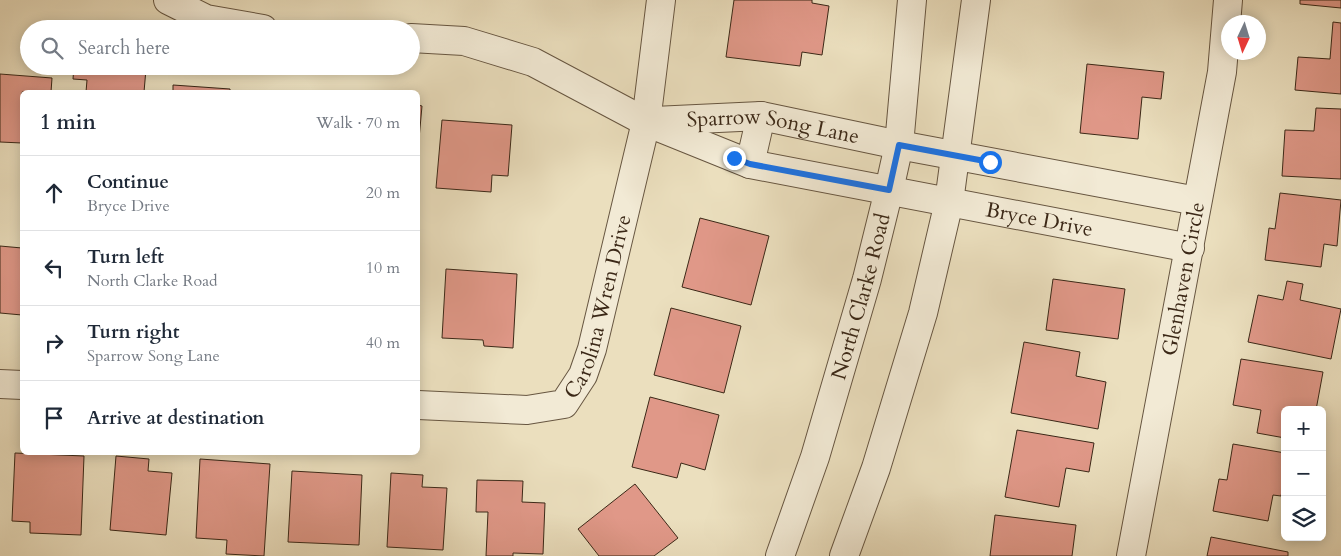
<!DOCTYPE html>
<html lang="en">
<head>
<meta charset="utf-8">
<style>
  body { margin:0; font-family:Cardo,serif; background:#f2f2f3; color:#1f2937 }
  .controls { position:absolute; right:15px; bottom:15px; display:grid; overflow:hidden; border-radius:8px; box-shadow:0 2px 12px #0003 }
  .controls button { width:45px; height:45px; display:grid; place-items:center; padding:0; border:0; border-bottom:1px solid #e0e1e3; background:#fff; color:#1f2937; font:25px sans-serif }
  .compass { position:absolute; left:1221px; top:15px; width:45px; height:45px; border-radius:50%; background:#fff; box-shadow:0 2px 12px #0003; rotate:184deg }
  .stop { position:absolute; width:15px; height:15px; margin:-11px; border:4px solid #1a73e8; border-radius:50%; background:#fff }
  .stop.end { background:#1a73e8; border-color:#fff; box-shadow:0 1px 5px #0008 }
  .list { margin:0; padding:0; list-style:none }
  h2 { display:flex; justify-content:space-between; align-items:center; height:65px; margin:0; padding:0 20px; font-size:21px }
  h2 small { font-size:16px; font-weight:400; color:#747a83 }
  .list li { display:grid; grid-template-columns:32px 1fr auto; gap:15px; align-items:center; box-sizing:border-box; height:75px; padding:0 20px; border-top:1px solid #e0e1e3 }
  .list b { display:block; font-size:19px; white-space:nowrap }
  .list p { margin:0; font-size:16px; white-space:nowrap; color:#747a83 }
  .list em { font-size:16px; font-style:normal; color:#747a83 }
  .icon { flex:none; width:28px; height:28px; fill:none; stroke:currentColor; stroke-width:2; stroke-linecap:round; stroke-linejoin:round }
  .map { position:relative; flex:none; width:1341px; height:556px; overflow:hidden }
  .search { position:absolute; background:#fff; box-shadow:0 2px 12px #0003; left:20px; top:20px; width:400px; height:55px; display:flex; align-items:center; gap:12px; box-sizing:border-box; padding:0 18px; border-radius:28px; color:#747a83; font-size:19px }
  .panel { position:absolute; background:#fff; box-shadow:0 2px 12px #0003; left:20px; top:90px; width:400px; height:365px; border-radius:8px }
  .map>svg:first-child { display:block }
</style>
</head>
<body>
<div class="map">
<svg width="1341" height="556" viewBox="0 0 1341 556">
  <rect width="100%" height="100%" fill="#ebdfbe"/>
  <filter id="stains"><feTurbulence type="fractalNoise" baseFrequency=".004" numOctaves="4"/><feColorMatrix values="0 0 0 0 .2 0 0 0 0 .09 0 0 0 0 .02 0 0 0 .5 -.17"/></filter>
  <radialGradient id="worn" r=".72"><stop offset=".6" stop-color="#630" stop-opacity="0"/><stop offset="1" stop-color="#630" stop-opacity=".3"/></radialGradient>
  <g fill="#e09888" stroke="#3b2817">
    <polygon points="734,0 812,0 812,3 829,6 822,55 802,52 800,66 726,57"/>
    <polygon points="1300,0 1341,0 1341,8 1300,4"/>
    <polygon points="1333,22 1341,23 1341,94 1295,90 1298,57 1330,59"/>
    <polygon points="1087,64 1164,72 1161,99 1142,97 1138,139 1080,133"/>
    <polygon points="74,66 125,66 146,69 144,92 86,92 87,80 73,79"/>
    <polygon points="0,74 52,78 51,92 22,92 22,143 0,142"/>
    <polygon points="173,85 230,89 230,92 173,92"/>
    <polygon points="418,105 422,106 418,150"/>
    <polygon points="1316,108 1341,109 1341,179 1282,176 1285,130 1314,131"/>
    <polygon points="442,120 512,125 508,176 492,175 491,192 436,188"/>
    <polygon points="1280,193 1341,200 1337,246 1324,244 1321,267 1265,260 1269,228 1275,229"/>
    <polygon points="700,218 769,236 751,305 682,287"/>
    <polygon points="0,246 22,248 22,315 0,313"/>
    <polygon points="446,269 517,274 513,348 484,346 483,340 442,338"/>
    <polygon points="1053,279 1125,289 1118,339 1046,330"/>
    <polygon points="1287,281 1303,284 1300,300 1341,309 1331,359 1248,342 1258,295 1283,300"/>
    <polygon points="671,308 741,326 724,393 654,375"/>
    <polygon points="1024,342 1080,352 1076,376 1106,382 1098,429 1011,413"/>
    <polygon points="1241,359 1323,372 1316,410 1285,410 1285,438 1257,433 1261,410 1233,405"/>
    <polygon points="650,397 719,415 705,470 681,463 677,478 632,467"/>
    <polygon points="1017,430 1094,443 1089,472 1066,468 1059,507 1005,497"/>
    <polygon points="1233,444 1285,453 1285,476 1281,496 1273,495 1268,521 1213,511 1219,479 1227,480"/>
    <polygon points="15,453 84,456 81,535 30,533 30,522 12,521"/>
    <polygon points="116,456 149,459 148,471 172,473 166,535 110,530"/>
    <polygon points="200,459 270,464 264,556 226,554 227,540 196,538"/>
    <polygon points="292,471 362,475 359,545 288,542"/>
    <polygon points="391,473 423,475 422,487 447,488 443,550 387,547"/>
    <polygon points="477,480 523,481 522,502 545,503 543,554 513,553 513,556 486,556 488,512 476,512"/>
    <polygon points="635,484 678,538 654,556 599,556 578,529"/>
    <polygon points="995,515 1076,525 1072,556 990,556"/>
    <polygon points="1211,537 1288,552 1288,556 1207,556"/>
  </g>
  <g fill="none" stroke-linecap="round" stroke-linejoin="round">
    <g stroke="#675641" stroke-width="30">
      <g id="minor">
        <polyline points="168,0 206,19 263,29"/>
        <path id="s1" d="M411,38L464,41L533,62L646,122L750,164L1190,248"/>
        <path id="s2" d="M654,121L761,116L899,145L1197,201"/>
        <polyline points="750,164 761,116"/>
        <polyline points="0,384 22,385"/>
        <path id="s3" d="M418,405L527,410L564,404L583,375L592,349L646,122L661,0"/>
        <path id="s4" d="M1131,556L1222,72L1228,0"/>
      </g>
    </g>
    <g stroke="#675641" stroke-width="30">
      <g id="tertiary">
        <path id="s5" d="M780,556L815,457L867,279L889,190L899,145L912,0"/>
        <polyline points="844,556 876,468 923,313 949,202 976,0"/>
      </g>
    </g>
    <use href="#minor" stroke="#f2ead5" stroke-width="28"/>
    <use href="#tertiary" stroke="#f2ead5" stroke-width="28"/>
  </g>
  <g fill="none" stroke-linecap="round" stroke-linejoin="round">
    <polyline stroke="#1a73e8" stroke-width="6" points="734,158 750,164 889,190 899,145 990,162"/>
  </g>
  <g text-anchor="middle" stroke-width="4" stroke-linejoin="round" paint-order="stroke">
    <g font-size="21" fill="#3b2817" stroke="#f2ead5">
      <text dy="7" stroke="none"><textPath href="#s2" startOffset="120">Sparrow Song Lane</textPath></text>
      <text dy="7" stroke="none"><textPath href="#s1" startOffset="660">Bryce Drive</textPath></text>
      <text dy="7" stroke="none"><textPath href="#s4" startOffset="282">Glenhaven Circle</textPath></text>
      <text dy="7" stroke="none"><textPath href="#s5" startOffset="272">North Clarke Road</textPath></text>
      <text dy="7" stroke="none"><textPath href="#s3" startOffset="251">Carolina Wren Drive</textPath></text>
    </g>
  </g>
  <rect width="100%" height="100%" filter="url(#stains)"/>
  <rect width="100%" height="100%" fill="url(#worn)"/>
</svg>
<div class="controls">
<button>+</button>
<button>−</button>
<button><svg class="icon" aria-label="layers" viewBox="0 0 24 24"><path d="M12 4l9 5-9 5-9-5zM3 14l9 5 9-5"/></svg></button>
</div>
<svg class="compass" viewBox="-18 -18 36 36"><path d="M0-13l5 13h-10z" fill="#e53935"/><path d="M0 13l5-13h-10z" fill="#747a83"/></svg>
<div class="stop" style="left:990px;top:162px"></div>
<div class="stop end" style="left:734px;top:158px"></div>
<div class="search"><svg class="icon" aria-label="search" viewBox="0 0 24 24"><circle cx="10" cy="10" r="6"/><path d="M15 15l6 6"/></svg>Search here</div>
<section class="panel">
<h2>1 min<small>Walk · 70 m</small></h2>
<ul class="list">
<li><svg class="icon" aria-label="ahead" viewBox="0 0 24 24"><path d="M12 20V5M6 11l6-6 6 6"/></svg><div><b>Continue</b><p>Bryce Drive</p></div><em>20 m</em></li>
<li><svg class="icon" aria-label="left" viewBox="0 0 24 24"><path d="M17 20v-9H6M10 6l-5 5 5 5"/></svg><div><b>Turn left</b><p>North Clarke Road</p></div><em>10 m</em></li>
<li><svg class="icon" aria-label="right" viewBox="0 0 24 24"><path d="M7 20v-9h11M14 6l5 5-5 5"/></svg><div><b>Turn right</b><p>Sparrow Song Lane</p></div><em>40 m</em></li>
<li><svg class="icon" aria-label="arrive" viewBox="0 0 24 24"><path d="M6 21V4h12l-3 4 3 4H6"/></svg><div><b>Arrive at destination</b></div></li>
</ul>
</section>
</div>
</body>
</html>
